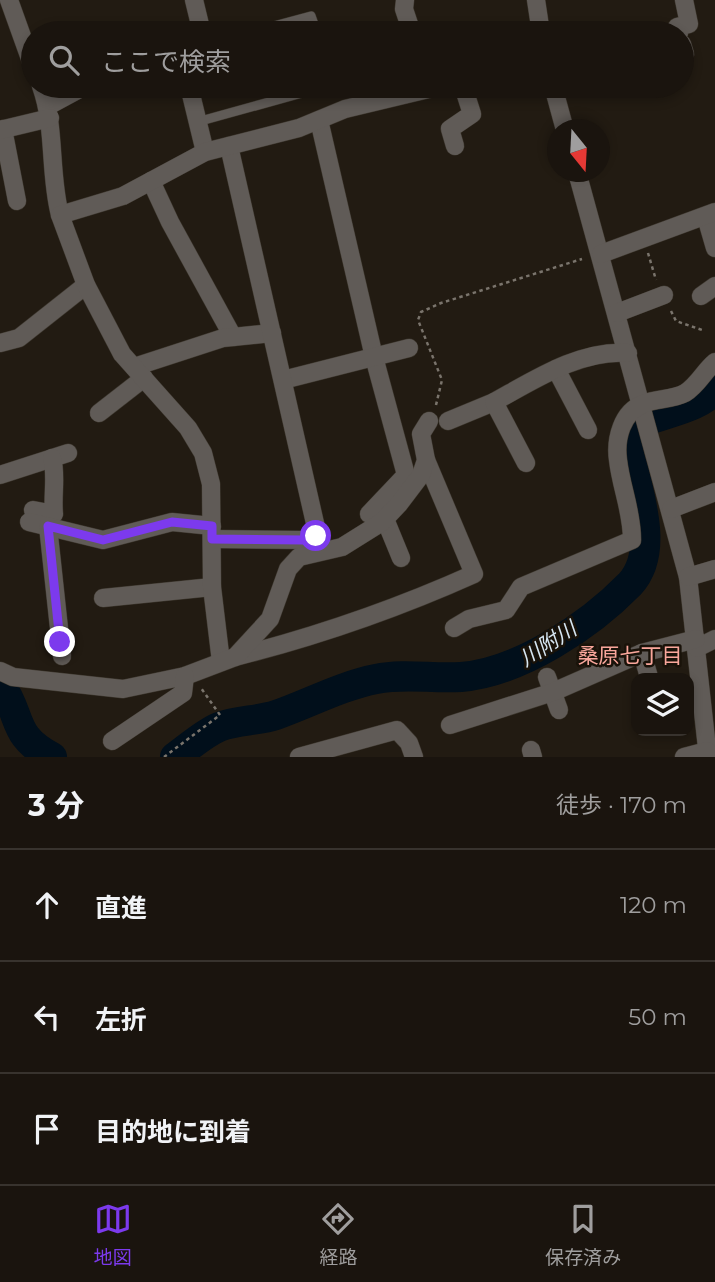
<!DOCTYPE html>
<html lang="ja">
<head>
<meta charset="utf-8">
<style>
  body { margin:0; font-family:Montserrat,"Noto Sans JP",sans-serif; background:#27211c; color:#f1f3f6 }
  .controls { position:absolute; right:21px; bottom:21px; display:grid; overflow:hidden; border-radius:14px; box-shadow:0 4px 10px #0003 }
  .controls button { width:63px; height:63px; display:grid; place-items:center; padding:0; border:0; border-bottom:2px solid #38332e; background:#1a140e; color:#f1f3f6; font:35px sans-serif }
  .compass { position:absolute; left:547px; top:119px; width:63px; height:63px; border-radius:50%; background:#1a140e; box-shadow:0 4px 10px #0003; rotate:162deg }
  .stop { position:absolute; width:21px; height:21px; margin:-16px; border:5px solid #7c3aed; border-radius:50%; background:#fff }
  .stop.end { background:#7c3aed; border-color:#fff; box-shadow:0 2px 7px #0008 }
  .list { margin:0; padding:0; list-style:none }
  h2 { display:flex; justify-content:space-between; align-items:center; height:91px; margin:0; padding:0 28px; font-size:30px }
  h2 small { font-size:23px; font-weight:400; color:#9f9e9e }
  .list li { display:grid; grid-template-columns:46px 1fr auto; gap:21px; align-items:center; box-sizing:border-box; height:112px; padding:0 28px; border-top:2px solid #38332e }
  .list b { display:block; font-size:26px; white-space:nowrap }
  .list em { font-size:23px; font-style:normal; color:#9f9e9e }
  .icon { flex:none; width:38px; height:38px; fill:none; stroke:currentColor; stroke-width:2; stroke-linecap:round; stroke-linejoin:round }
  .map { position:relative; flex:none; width:715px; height:757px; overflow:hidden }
  .search { position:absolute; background:#1a140e; box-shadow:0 4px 10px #0003; left:21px; right:21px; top:21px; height:77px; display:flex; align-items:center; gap:18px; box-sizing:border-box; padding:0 24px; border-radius:38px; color:#9f9e9e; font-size:26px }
  .sheet { height:427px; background:#1a140e }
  nav { display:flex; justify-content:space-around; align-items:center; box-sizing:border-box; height:98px; border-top:2px solid #38332e; background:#1a140e; font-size:19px; color:#9f9e9e }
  nav a { display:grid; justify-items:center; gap:4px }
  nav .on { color:#7c3aed }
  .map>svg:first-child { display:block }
</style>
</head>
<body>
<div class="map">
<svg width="715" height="757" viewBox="0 0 715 757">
  <rect width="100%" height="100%" fill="#221b12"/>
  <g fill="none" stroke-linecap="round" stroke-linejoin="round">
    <g stroke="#010f1b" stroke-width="30">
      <path d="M0,684C23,716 10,735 52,757"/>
      <path d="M175,757C189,747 203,734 219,727C236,720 258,721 276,715C310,703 341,686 376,679C405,673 432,679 461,677C520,672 589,626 630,584C657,555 642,505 634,472C631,461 625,446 629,435C637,414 695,415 715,389"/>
    </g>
    <g stroke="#3e382f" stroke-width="10">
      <g id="lane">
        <polyline points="248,33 311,16 317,33"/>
        <polyline points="197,122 327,86"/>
      </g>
    </g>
    <g stroke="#3e382f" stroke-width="19">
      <g id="street">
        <polyline points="9,0 33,67"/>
        <polyline points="194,0 202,33"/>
        <polyline points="405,0 404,9 412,33"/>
        <polyline points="536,0 541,33"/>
        <polyline points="679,33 677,27 689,24 684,0"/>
        <polyline points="682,44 685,54"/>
        <path d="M41,86C56,128 49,173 60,215"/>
        <polyline points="116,86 128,86"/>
        <polyline points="189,86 205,152"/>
        <polyline points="553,86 565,130"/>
        <polyline points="48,106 85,86"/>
        <polyline points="319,120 374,357 406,475 369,514"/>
        <polyline points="3,129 17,201"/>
        <polyline points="0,130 50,118"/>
        <polyline points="455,146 450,129 472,114 463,86"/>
        <polyline points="577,172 688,577 708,757"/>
        <polyline points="151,181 170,222 233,337"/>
        <polyline points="706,217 715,248"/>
        <polyline points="601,254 715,212"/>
        <polyline points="701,296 715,286"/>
        <polyline points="617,313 664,295"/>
        <polyline points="0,343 19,338 86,285"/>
        <polyline points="134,367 223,338 272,333"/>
        <polyline points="556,369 588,430"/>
        <polyline points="283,380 409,348"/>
        <polyline points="99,413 144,378"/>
        <polyline points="448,421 494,402"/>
        <path d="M526,463L494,402C534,380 581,349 628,353"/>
        <polyline points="0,475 68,453"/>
        <polyline points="671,509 715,492"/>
        <path d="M33,510L54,514C52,495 57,475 52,458"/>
        <polyline points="385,519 401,558"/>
        <polyline points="29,522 103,540 172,522 212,526"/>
        <polyline points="48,526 62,656"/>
        <polyline points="212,539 305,540 316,536 317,532 229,146"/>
        <polyline points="688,577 715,569"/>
        <polyline points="103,598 212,587"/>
        <path d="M454,628L469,619L506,610L521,587L632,540C632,511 621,487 618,460C615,439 622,412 643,404C656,398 672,400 685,393C698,385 704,371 715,362"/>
        <polyline points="697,648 715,639"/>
        <polyline points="642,653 649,677"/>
        <path d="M235,657C318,636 396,609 474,574L426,460"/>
        <polyline points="221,662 212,587 211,484 203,453 188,428 122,354 86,285 60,215 123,196 205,152 299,128 345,109 441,86"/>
        <polyline points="0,671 13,677 123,689 185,676 235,657 270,619 288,569 299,557 342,547 382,522 399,504 421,475 426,460 421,434 429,421"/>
        <polyline points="547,677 559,710"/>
        <polyline points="450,725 553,692 642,653 696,639"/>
        <polyline points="112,741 183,693 185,676"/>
        <polyline points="531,750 533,757"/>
        <polyline points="299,757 397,730 409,743 414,757"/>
        <polyline points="684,757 707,751"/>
      </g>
    </g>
    <g stroke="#7a746c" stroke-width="2.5" stroke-dasharray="3.5 3.5" stroke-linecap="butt">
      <polyline points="648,253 656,280"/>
      <polyline points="671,311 676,321 702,330"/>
      <polyline points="436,405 442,380 418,320 421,312 441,303 582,259"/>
      <polyline points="164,757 220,715 201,688"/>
    </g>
    <use href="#lane" stroke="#605b57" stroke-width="9"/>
    <use href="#street" stroke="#605b57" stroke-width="18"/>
  </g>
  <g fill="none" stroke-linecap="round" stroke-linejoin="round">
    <polyline stroke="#7c3aed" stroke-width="9" points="60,642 48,526 103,540 172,522 212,526 212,539 305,540 316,536"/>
  </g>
  <g text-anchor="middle" stroke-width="5" stroke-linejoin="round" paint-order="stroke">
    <g font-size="21" font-style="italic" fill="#d7e7f3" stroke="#191209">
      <text transform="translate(548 644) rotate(-33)" y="7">川附川</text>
    </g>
    <g font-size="21" fill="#f9a69b" stroke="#191209">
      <text x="630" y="663">桑原七丁目</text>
    </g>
  </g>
</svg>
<div class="controls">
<button><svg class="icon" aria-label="layers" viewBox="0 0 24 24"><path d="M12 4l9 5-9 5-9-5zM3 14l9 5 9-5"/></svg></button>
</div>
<svg class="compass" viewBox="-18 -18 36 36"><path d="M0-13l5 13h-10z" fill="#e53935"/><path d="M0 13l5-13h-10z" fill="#9f9e9e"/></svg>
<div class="stop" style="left:316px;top:536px"></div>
<div class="stop end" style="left:60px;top:642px"></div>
<div class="search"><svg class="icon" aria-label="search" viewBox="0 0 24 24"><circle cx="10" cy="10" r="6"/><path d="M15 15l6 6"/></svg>ここで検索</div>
</div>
<section class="sheet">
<h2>3 分<small>徒歩 · 170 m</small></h2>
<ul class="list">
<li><svg class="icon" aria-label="ahead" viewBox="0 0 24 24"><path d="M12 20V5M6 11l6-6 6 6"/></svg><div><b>直進</b></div><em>120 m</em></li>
<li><svg class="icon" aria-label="left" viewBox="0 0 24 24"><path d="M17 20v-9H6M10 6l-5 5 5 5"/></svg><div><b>左折</b></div><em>50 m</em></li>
<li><svg class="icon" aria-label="arrive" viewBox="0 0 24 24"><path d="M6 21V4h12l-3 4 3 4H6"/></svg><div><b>目的地に到着</b></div></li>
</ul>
</section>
<nav>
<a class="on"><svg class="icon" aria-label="map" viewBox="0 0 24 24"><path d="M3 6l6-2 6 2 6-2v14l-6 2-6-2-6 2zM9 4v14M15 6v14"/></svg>地図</a>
<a><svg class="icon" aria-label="directions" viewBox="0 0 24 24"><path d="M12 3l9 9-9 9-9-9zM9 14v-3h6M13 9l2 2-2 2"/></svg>経路</a>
<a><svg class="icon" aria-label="saved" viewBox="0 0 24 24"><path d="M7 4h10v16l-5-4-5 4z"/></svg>保存済み</a>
</nav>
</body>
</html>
